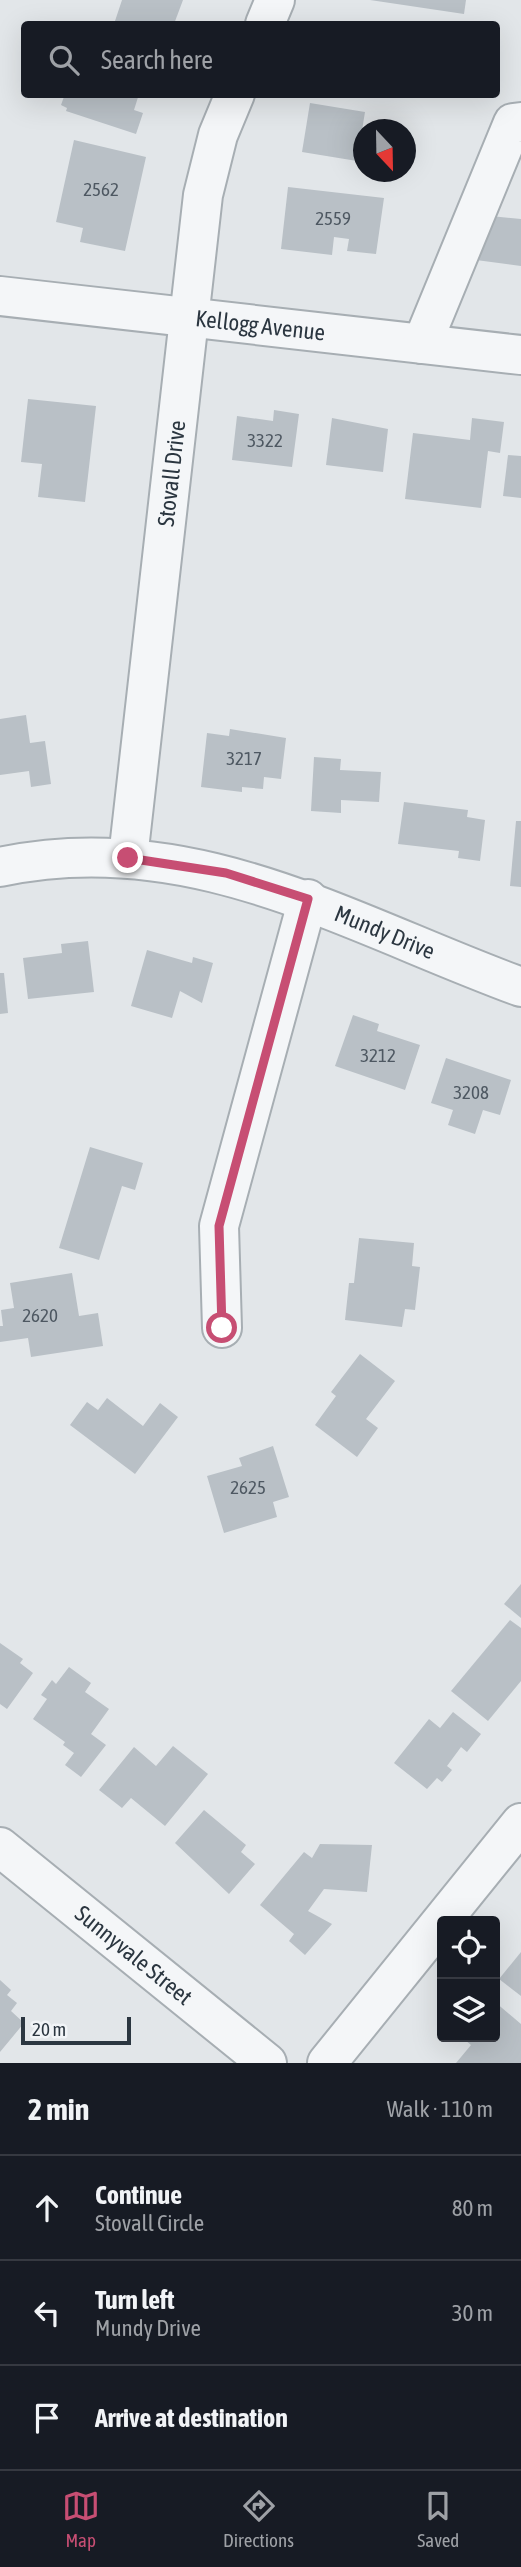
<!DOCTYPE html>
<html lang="en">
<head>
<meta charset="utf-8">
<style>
  body { margin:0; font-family:"Asap Condensed",sans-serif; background:#242831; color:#f1f3f6 }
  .controls { position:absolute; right:21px; bottom:21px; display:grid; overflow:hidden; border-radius:7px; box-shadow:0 7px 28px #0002 }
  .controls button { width:63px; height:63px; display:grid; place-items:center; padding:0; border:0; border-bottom:2px solid #363941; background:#171b24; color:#f1f3f6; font:35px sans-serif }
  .compass { position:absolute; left:353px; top:119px; width:63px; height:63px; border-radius:50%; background:#171b24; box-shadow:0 7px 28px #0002; rotate:158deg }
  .scale { position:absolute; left:21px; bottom:18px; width:110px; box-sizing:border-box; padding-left:7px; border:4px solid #2b3640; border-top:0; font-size:19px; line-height:24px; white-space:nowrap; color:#2b3640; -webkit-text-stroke:5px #f1f4f7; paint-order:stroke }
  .stop { position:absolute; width:21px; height:21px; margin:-16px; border:5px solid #c74e73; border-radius:50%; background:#fff }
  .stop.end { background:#c74e73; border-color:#fff; box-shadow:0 2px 7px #0008 }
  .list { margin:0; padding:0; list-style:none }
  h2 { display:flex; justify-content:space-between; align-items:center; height:91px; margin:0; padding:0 28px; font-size:30px }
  h2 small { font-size:23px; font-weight:400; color:#9ea1a6 }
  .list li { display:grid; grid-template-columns:46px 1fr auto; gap:21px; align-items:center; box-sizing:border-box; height:105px; padding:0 28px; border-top:2px solid #363941 }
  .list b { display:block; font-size:26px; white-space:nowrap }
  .list p { margin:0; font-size:23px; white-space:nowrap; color:#9ea1a6 }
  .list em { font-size:23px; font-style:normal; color:#9ea1a6 }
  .icon { flex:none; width:38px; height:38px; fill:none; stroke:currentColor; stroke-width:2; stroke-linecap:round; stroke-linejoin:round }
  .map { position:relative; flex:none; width:521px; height:2063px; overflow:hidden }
  .search { position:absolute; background:#171b24; box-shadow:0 7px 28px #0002; left:21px; right:21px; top:21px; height:77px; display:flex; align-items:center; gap:18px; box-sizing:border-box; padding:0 24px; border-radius:7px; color:#9ea1a6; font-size:26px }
  .sheet { height:406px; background:#171b24 }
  nav { display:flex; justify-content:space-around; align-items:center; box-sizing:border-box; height:98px; border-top:2px solid #363941; background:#171b24; font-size:19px; color:#9ea1a6 }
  nav a { display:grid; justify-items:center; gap:4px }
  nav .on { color:#c74e73 }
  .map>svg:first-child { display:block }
</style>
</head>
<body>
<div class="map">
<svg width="521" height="2063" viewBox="0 0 521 2063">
  <rect width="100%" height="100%" fill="#e2e6e9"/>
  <g fill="#b9c0c6">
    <polygon points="122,0 183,0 174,24 114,24"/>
    <polygon points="370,0 466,0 464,14"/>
    <polygon points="65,94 139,94 134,110 143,113 136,134 66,111 67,108 61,105"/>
    <polygon points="310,103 365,112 357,161 302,152"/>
    <polygon points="74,140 146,157 125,251 80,242 83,228 56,222"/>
    <polygon points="288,187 384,198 376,254 347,251 349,239 334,237 332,255 281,249"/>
    <polygon points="481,215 521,219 521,266 476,260"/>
    <polygon points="28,399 96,406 85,502 38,497 42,464 21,462"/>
    <polygon points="274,410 299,414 292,467 232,460 237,416 273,421"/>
    <polygon points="332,418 388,429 383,472 326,465"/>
    <polygon points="472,418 504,422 500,453 488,451 481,508 405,499 413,433 470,440"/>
    <polygon points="508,455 521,456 521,498 503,496"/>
    <polygon points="26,715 30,743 45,741 51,784 31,787 29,771 0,775 0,719"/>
    <polygon points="230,729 286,738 281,779 264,777 263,789 242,787 242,792 201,787 207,733 229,736"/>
    <polygon points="314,757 341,759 340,770 381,772 379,802 341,800 341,813 311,811"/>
    <polygon points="404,802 468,810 467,817 485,820 480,861 458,858 459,851 398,844"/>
    <polygon points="516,821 521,821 521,887 510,886"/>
    <polygon points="88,941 94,992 28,999 23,958 62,953 61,944"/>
    <polygon points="147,950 192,963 193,957 213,963 202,1003 180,991 172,1018 131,1006"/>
    <polygon points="0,973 4,973 8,1013 0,1014"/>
    <polygon points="353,1015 379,1024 377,1031 420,1045 405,1090 335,1066"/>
    <polygon points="446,1058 511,1080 500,1115 483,1110 475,1134 448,1125 453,1110 431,1103"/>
    <polygon points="90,1147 143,1163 135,1190 122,1186 99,1260 59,1248"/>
    <polygon points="359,1238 414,1243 412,1266 420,1267 415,1310 405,1309 402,1327 345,1320 349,1283 354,1283"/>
    <polygon points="72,1273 79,1316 98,1313 103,1346 31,1357 28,1338 0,1342 0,1326 3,1326 1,1310 14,1308 10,1283"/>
    <polygon points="360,1354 395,1381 366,1419 378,1428 357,1457 315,1425 336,1396 331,1392"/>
    <polygon points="107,1398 143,1426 160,1403 178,1417 135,1474 70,1425 87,1402 98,1410"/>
    <polygon points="273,1446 289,1497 273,1502 277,1517 224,1533 207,1476 242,1466 239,1458"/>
    <polygon points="521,1584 521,1618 504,1604"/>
    <polygon points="510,1620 521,1628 521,1681 488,1721 451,1691"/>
    <polygon points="0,1643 23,1659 20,1663 33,1673 7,1709 0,1704"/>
    <polygon points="69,1667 91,1683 85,1692 109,1709 91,1734 106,1745 81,1777 65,1765 74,1753 63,1745 65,1742 33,1719 47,1699 41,1695 52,1680 56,1684"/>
    <polygon points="453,1712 481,1734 467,1752 461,1747 447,1766 452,1770 442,1782 437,1778 427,1789 394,1763 429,1719 440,1728"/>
    <polygon points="173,1746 208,1774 165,1826 131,1798 122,1808 99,1790 134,1747 156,1766"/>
    <polygon points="204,1810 246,1845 241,1852 255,1864 229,1894 175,1843"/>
    <polygon points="320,1844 372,1845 367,1892 324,1889 308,1911 332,1924 305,1955 289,1941 294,1934 260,1905 304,1852 312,1858"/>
    <polygon points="521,1952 521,1996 499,1979"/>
    <polygon points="0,1980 11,1990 7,1995 17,2003 11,2011 24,2023 0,2052"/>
    <polygon points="495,2002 521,2024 521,2063 456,2063 471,2045 465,2040 468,2037 495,2037"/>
  </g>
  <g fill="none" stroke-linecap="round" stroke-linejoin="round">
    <g stroke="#a7aeb3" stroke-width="42">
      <g id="minor">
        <polyline points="265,24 275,0"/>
        <path id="s1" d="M0,296L521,355"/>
        <polyline points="422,344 513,123 521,122"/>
        <path id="s2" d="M128,858L203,195L218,135L235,94"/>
        <path id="s3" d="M0,867C191,826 349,924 521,987"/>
        <polyline points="222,1328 219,1226 308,899"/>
        <path id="s4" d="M0,1847L267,2063"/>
        <polyline points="327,2063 521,1823"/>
      </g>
    </g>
    <use href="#minor" stroke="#f4f6f8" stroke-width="38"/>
  </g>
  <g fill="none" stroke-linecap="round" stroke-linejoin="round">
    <polyline stroke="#c74e73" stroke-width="9" points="128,858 226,873 308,899 219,1226 222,1328"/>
  </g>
  <g text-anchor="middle" stroke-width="5" stroke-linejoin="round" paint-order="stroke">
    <g font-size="19" fill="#4e5862">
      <text x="101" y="196">2562</text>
      <text x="333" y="225">2559</text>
      <text x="265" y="447">3322</text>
      <text x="244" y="765">3217</text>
      <text x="378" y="1062">3212</text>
      <text x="471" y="1099">3208</text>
      <text x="40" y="1322">2620</text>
      <text x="248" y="1494">2625</text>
    </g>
    <g font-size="23" fill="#2b3640" stroke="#f1f4f7">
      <text dy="8" stroke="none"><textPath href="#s1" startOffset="262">Kellogg Avenue</textPath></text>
      <text dy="8" stroke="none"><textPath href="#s2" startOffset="387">Stovall Drive</textPath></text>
      <text dy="8" stroke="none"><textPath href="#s3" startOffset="397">Mundy Drive</textPath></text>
      <text dy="8" stroke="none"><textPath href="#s4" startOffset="172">Sunnyvale Street</textPath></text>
    </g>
  </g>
</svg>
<div class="controls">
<button><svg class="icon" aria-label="locate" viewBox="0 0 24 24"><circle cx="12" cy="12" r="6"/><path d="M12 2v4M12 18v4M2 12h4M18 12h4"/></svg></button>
<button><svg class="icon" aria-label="layers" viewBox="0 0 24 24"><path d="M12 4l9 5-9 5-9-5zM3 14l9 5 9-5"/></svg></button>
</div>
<svg class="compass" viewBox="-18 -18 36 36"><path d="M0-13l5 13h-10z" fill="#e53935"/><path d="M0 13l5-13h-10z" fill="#9ea1a6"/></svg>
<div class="scale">20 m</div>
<div class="stop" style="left:222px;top:1328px"></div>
<div class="stop end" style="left:128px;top:858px"></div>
<div class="search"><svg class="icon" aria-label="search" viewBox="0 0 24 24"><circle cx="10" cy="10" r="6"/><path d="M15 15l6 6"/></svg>Search here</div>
</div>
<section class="sheet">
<h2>2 min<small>Walk · 110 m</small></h2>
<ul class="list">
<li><svg class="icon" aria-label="ahead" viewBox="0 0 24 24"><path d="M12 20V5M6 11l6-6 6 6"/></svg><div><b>Continue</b><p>Stovall Circle</p></div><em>80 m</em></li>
<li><svg class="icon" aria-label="left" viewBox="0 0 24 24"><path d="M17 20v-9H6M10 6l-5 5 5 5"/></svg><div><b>Turn left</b><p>Mundy Drive</p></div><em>30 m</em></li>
<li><svg class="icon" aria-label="arrive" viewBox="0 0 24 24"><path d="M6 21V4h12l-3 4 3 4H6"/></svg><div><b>Arrive at destination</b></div></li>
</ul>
</section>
<nav>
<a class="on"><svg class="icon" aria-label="map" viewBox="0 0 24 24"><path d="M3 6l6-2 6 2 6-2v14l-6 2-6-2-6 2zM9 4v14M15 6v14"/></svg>Map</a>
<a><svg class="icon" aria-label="directions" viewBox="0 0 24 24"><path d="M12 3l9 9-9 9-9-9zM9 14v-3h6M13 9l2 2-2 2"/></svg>Directions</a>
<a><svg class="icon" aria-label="saved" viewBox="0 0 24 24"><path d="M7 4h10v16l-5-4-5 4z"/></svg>Saved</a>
</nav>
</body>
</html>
